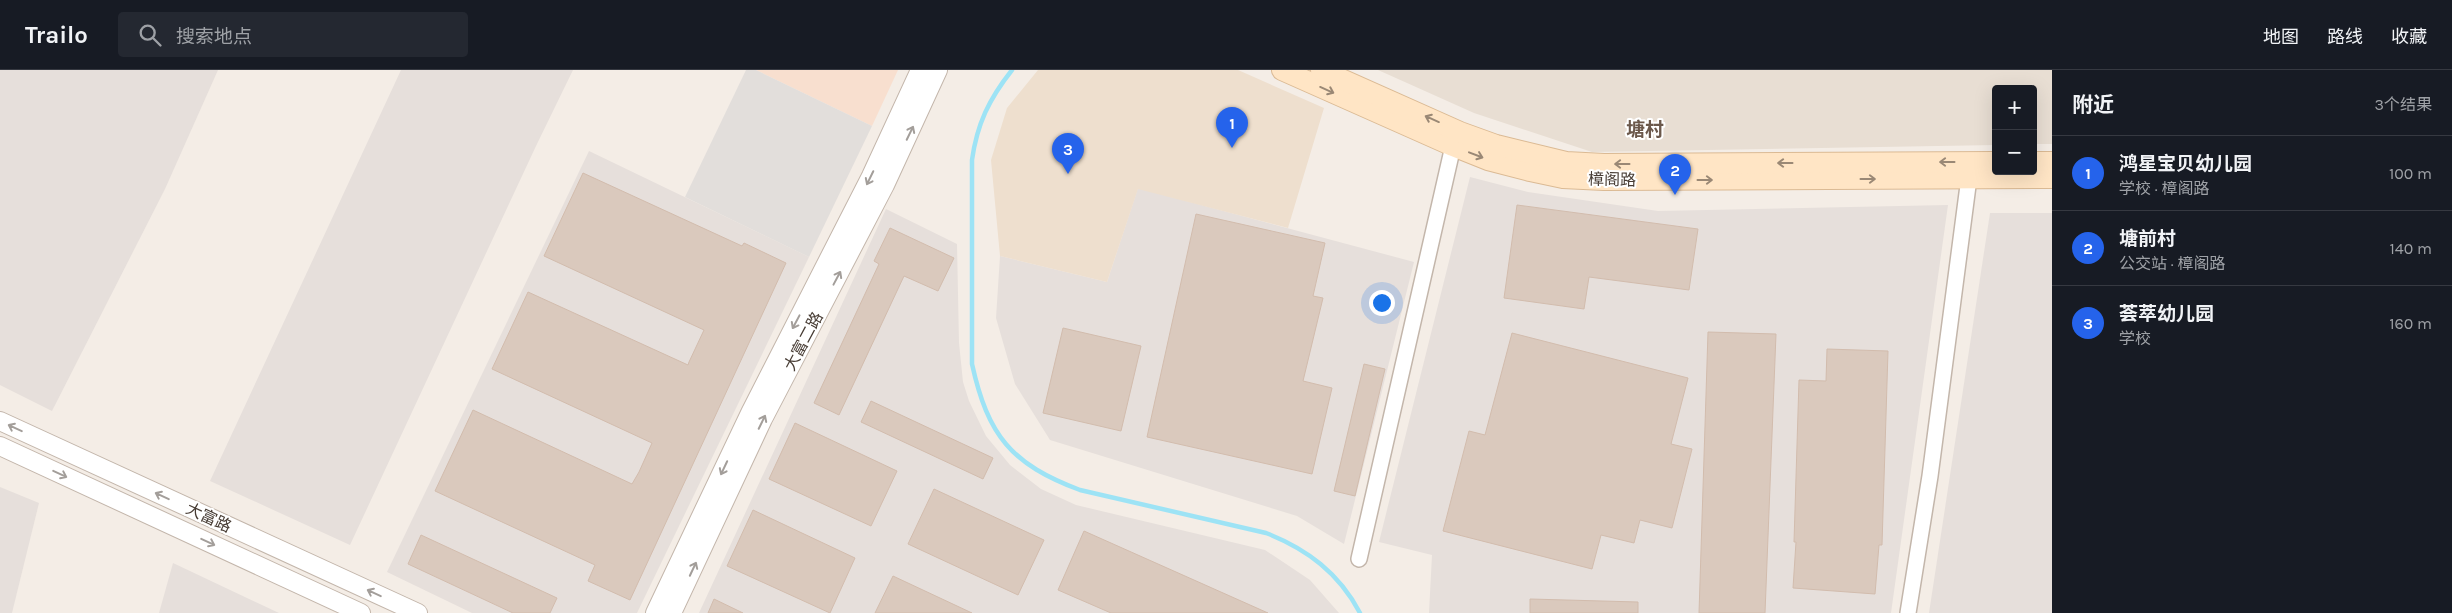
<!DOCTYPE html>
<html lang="zh">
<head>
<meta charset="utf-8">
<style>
  body { margin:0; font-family:Karla,"Noto Sans SC",sans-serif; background:#242831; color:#f1f3f6 }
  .controls { position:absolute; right:15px; top:15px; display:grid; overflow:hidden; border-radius:5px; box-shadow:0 5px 20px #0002 }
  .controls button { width:45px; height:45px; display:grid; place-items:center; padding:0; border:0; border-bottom:1px solid #363941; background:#171b24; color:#f1f3f6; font:25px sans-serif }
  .you { position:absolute; left:1381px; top:232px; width:18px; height:18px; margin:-12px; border:4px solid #fff; border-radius:50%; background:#1a73e8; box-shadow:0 0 0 8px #1a73e833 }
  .badge { display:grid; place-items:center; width:32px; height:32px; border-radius:50%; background:#2563eb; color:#fff; font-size:16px; font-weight:700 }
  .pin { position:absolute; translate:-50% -41px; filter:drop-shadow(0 1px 2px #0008) }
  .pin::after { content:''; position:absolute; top:26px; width:18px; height:15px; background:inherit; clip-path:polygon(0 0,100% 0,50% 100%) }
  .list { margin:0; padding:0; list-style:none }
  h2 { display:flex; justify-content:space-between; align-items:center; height:65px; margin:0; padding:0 20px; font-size:21px }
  h2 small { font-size:16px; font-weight:400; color:#9ea1a6 }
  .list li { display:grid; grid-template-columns:32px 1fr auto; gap:15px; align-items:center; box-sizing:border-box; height:75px; padding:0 20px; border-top:1px solid #363941 }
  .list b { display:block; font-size:19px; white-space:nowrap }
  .list p { margin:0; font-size:16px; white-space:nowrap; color:#9ea1a6 }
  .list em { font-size:16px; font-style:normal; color:#9ea1a6 }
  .icon { flex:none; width:28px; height:28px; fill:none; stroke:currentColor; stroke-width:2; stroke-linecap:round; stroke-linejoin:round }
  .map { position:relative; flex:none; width:2052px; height:543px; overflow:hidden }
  header { display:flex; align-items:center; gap:30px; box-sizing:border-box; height:70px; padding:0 25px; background:#171b24; border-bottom:1px solid #363941 }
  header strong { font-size:24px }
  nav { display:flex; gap:28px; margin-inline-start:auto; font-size:18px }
  .search { width:350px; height:45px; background:#242831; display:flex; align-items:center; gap:12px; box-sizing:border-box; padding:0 18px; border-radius:5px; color:#9ea1a6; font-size:19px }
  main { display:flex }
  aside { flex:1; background:#171b24 }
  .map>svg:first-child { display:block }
</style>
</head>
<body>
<header>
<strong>Trailo</strong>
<div class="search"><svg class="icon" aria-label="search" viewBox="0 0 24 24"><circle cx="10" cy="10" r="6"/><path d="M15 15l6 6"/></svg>搜索地点</div>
<nav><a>地图</a><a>路线</a><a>收藏</a></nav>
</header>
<main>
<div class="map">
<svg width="2052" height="543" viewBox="0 0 2052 543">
  <rect width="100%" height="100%" fill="#f4ede6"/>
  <polygon fill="#e8ded3" points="1378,0 2052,0 2052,74 2033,74 2033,19 1996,19 1996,75 1592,82 1474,43"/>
  <polygon fill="#f8dfcf" points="756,0 898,0 872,56"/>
  <g fill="#e6dfdb">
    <polygon points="0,0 218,0 165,119 52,341 0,315"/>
    <polygon points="401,0 573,0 536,76 350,475 210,411"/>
    <polygon points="589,81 809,187 637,543 472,543 387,502"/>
    <polygon points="1470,107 1528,122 1658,141 1948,135 1891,543 1429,543 1432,485 1379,472"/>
    <polygon points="1138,118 1414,192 1344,474 1297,446 1050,370 1015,314 996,248 1000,186 1107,212"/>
    <polygon points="886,139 957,174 959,273 963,312 969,331 986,366 1010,395 1041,419 1076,435 1265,480 1310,510 1339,543 699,543"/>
    <polygon points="1990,143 2052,143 2052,543 1929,543"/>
    <polygon points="0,417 39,433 12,543 0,543"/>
    <polygon points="173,493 279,543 159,543"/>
  </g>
  <polygon fill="#eedfce" points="1038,0 1238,0 1324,38 1288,158 1138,119 1107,212 1000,186 991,90 1007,38"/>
  <polygon fill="#e2dedb" points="746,0 756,0 872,56 809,187 685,127"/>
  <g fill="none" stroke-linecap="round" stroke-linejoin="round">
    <path stroke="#9de3f5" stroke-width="4.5" d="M1012,0C989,29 977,54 972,90V294C988,366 1011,394 1080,420L1266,463C1307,479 1339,503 1360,543"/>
  </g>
  <g fill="#dac9bd" stroke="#d2bcad">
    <polygon points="583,103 742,176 744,173 786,193 630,530 588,511 595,495 435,421 473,340 632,414 639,402 652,373 492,299 528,222 688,295 689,292 704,260 544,186"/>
    <polygon points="1517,135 1698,159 1689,220 1589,207 1584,239 1504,228"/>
    <polygon points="1196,144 1325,173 1313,226 1323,228 1303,311 1332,318 1312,404 1147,367"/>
    <polygon points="890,158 954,188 938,221 904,206 839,345 814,333 879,194 874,191"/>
    <polygon points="1063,258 1141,276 1121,361 1043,343"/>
    <polygon points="1708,262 1776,264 1765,543 1699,543"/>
    <polygon points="1512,263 1688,308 1671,374 1692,379 1672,458 1640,450 1634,473 1601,465 1592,499 1443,461 1469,361 1485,365"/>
    <polygon points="1827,279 1888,281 1882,475 1879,475 1875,524 1793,518 1796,472 1794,472 1799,310 1826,311"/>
    <polygon points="1364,294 1385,299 1355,426 1334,421"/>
    <polygon points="871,331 993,388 983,409 861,352"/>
    <polygon points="795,353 897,401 871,456 769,409"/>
    <polygon points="934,419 1044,470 1018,525 908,474"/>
    <polygon points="753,440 855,488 830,543 727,496"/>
    <polygon points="1084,461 1268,543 1111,543 1058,520"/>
    <polygon points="421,465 557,528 550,543 513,543 408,494"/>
    <polygon points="893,506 972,543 875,543"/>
    <polygon points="714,529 743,543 708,543"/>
    <polygon points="1530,529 1638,532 1638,543 1530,543"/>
  </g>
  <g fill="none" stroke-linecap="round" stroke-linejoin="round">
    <g stroke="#c3b6ab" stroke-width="18">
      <g id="minor">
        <polyline points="1359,489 1453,76"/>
        <polyline points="1908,543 1930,406 1969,108"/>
      </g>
    </g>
    <g stroke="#c3b6ab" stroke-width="20">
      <g id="tertiary">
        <polyline points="0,351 418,543"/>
        <polyline points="0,376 361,543"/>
        <polyline points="655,543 750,343 871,106 920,0"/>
        <polyline points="672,543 763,349 885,115 938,0"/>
      </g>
    </g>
    <g stroke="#dbba94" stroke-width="22">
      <g id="secondary">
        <polyline points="1282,0 1453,76 1488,90 1530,101 1563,108 1604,110 2052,108"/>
        <polyline points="1321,0 1460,62 1496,75 1566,92 1604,94 1996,92"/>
        <polyline points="2033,92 2052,92"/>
      </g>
    </g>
    <use href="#minor" stroke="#fff" stroke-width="15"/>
    <use href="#tertiary" stroke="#fff" stroke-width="18"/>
    <use href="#secondary" stroke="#ffe5c5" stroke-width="20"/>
  </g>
  <defs><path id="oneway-shaft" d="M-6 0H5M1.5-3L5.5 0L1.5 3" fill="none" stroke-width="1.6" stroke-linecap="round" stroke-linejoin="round" transform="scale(1.25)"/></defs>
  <g stroke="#9a8875">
    <use href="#oneway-shaft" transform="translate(1327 20) rotate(24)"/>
    <use href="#oneway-shaft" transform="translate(1432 49) rotate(-156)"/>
    <use href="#oneway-shaft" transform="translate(1476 85) rotate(21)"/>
    <use href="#oneway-shaft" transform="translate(1947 92) rotate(180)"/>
    <use href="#oneway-shaft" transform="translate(1785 93) rotate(180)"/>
    <use href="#oneway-shaft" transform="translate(1622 94) rotate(180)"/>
    <use href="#oneway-shaft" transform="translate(1868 109)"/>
    <use href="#oneway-shaft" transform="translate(1705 110)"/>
  </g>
  <g stroke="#a39e9a">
    <use href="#oneway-shaft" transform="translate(910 63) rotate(-64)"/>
    <use href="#oneway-shaft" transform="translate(870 108) rotate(116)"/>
    <use href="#oneway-shaft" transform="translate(837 208) rotate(-62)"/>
    <use href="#oneway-shaft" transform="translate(796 252) rotate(118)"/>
    <use href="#oneway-shaft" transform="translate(762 352) rotate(-64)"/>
    <use href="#oneway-shaft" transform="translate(15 358) rotate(-155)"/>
    <use href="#oneway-shaft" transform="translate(724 398) rotate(115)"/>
    <use href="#oneway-shaft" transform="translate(60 404) rotate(25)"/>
    <use href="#oneway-shaft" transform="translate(162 426) rotate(-155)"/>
    <use href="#oneway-shaft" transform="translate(208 472) rotate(25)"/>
    <use href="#oneway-shaft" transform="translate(693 499) rotate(-65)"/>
    <use href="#oneway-shaft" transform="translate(374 523) rotate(-155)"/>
  </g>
  <g text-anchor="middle" stroke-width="4" stroke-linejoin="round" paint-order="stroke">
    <g font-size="16" fill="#473c34" stroke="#fff">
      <text transform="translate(1612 109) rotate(1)" y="6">樟阁路</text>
      <text transform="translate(803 271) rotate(-62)" y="6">大富二路</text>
      <text transform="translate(209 447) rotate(25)" y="6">大富路</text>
    </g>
    <g font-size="19" font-weight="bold" fill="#6b584b" stroke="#fff">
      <text x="1645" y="66">塘村</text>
    </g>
  </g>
</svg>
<div class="controls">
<button>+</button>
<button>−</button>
</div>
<div class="you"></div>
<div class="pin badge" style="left:1232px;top:78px">1</div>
<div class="pin badge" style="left:1675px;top:125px">2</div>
<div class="pin badge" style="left:1068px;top:104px">3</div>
</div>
<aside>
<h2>附近<small>3个结果</small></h2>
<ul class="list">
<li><span class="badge">1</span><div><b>鸿星宝贝幼儿园</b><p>学校 · 樟阁路</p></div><em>100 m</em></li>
<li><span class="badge">2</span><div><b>塘前村</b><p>公交站 · 樟阁路</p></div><em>140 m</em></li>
<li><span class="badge">3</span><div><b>荟萃幼儿园</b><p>学校</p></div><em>160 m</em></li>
</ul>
</aside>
</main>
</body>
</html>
